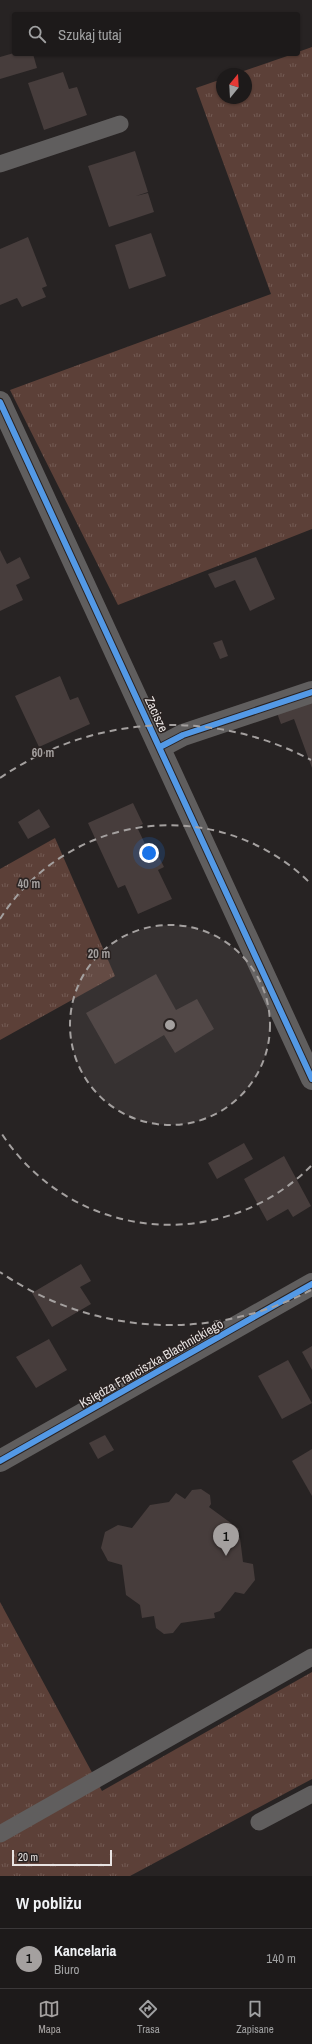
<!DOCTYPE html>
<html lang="pl">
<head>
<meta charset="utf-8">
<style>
  body { margin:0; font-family:"Archivo Narrow",sans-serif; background:#2a2727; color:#f1f3f6 }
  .compass { position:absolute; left:216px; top:68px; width:36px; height:36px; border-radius:50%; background:#1d1a1a; box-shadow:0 1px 3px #0004; rotate:18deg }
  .scale { position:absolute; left:12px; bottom:10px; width:100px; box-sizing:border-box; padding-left:4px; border:2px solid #e8e3e2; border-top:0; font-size:11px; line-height:14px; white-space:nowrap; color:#e8e3e2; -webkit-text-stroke:3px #292221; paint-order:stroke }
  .you { position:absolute; left:149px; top:853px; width:14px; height:14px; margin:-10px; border:3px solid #fff; border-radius:50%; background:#1a73e8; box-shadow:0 0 0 6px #1a73e833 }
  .badge { display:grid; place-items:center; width:26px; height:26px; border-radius:50%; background:#a4a09f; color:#111; font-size:13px; font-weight:700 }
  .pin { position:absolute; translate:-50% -33px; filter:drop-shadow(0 1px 2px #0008) }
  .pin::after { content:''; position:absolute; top:21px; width:14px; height:12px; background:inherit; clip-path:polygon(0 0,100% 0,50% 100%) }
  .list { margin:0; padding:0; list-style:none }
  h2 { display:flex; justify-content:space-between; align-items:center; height:52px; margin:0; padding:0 16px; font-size:17px }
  h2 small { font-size:13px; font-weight:400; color:#a0a1a2 }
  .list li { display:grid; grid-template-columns:26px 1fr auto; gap:12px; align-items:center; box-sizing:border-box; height:60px; padding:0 16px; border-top:1px solid #3b3839 }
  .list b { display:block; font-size:15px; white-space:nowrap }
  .list p { margin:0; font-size:13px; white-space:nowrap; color:#a0a1a2 }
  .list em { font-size:13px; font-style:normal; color:#a0a1a2 }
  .icon { flex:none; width:22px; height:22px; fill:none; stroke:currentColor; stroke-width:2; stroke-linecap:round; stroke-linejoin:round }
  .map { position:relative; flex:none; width:312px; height:1876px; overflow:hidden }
  .search { position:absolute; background:#1d1a1a; box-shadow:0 1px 3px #0004; left:12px; right:12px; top:12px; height:44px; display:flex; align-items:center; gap:10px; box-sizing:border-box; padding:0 14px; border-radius:4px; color:#a0a1a2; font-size:15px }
  .sheet { height:112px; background:#1d1a1a }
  nav { display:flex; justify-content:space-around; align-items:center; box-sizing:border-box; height:56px; border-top:1px solid #3b3839; background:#1d1a1a; font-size:11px; color:#a0a1a2 }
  nav a { display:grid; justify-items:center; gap:2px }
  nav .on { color:#a4a09f }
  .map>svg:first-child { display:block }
</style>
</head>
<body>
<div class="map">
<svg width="312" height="1876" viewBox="0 0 312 1876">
  <defs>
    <pattern id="grass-tufts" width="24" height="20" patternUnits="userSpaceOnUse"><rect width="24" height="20" fill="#5c4038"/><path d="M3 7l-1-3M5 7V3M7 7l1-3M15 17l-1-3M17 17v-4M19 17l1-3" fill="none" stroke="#735b54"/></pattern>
  </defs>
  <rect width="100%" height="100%" fill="#272323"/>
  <g fill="url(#grass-tufts)">
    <polygon points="312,47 312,529 118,605 10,390 271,294 196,88 222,79 222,98 246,98 246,74 235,74 293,54 298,54 298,52"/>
    <polygon points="55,838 115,976 0,1040 0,869"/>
    <polygon points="0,1602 102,1791 312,1672 312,1779 130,1876 0,1876"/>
  </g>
  <g fill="#473d3c">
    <polygon points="14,53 33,54 37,68 0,79 0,57"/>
    <polygon points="63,72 69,89 77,87 87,115 44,130 28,83"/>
    <polygon points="135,151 148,192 136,196 148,193 154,212 109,227 88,166"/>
    <polygon points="151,233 166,276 129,289 115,245"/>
    <polygon points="28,237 47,286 42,288 46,297 22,307 17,298 0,305 0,249"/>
    <polygon points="0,550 7,564 20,557 30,578 16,585 23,600 0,611"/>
    <polygon points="256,557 275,599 250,611 235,580 215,588 208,574"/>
    <polygon points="222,640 228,656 220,659 213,643"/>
    <polygon points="60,676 70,700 78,697 90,724 39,747 15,696"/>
    <polygon points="312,700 312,768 294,719 281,724 277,713"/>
    <polygon points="133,803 143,824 137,827 146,846 152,843 164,867 158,870 172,899 138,914 125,885 118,888 88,823"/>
    <polygon points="39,809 50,827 28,839 18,822"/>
    <polygon points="156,974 176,1010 197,999 214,1029 175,1053 164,1035 115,1064 86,1013"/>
    <polygon points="244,1143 253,1159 217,1179 208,1163"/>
    <polygon points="284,1156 311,1206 293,1217 288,1209 267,1221 244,1179"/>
    <polygon points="81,1264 91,1281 80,1287 91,1304 52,1327 32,1293"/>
    <polygon points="49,1339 67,1370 36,1388 16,1357"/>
    <polygon points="312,1346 312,1370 302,1352"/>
    <polygon points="288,1360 312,1403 282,1419 258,1376"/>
    <polygon points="105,1435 114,1450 98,1459 89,1443"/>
    <polygon points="312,1449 312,1496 292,1461"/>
    <polygon points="201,1489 210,1495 211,1504 209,1507 239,1529 235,1534 240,1538 243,1562 253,1564 255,1580 244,1594 235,1592 220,1611 214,1613 215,1618 181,1623 173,1633 164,1634 156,1628 154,1616 142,1618 140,1605 126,1595 122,1565 108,1561 101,1548 105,1532 118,1525 132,1528 150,1505 169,1502 176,1493 185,1499 192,1490"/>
  </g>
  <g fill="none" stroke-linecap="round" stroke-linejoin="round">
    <g stroke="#605e5e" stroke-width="17">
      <polyline points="0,164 120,124"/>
      <polyline points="259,1822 312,1794"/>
      <polyline points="0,1834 312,1657"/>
    </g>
    <g stroke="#605e5e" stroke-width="22">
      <polyline points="0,402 312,1079"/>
      <polyline points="160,747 183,735 312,692"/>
      <polyline points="0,1461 312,1284"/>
    </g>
    <g stroke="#292221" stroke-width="8">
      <g id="cycleway">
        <polyline points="0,402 312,1079"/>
        <polyline points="160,747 183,735 312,692"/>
        <polyline points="0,1461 312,1284"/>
      </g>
    </g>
    <use href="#cycleway" stroke="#5399e6" stroke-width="6"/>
  </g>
  <circle cx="170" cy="1025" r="100" fill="#a4a09f" fill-opacity=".12"/>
  <g fill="none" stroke="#a4a09f" stroke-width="2" stroke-dasharray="7 5">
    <circle cx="170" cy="1025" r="100"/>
    <path d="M311 1166A200 200 0 0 1 0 1131M0 919A200 200 0 0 1 311 884"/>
    <path d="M311 1290A300 300 0 0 1 0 1272M0 778A300 300 0 0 1 311 760"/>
  </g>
  <g text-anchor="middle" stroke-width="3" stroke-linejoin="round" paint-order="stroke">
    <g font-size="13" fill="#e8e3e2" stroke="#292221">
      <text transform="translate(157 714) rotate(65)" y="5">Zacisze</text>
      <text transform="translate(151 1363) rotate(-30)" y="5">Księdza Franciszka Blachnickiego</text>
    </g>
  </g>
  <circle cx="170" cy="1025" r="6" fill="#a4a09f" stroke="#292221" stroke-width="2"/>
  <g font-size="12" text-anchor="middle" font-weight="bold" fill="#a4a09f" stroke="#292221" stroke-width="3" stroke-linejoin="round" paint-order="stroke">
    <text x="43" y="757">60 m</text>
    <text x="29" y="888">40 m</text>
    <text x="99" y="958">20 m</text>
  </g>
</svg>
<svg class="compass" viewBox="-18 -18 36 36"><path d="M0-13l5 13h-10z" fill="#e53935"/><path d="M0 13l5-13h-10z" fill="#a0a1a2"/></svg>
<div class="scale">20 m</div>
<div class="you"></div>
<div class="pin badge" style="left:226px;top:1556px">1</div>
<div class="search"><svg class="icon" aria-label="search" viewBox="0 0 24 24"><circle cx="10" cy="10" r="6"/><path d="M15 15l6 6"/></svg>Szukaj tutaj</div>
</div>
<section class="sheet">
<h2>W pobliżu<small></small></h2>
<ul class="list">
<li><span class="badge">1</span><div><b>Kancelaria</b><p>Biuro</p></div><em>140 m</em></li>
</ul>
</section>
<nav>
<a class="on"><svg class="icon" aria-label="map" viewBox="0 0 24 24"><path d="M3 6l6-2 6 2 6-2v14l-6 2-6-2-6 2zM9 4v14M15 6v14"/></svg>Mapa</a>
<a><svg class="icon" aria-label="directions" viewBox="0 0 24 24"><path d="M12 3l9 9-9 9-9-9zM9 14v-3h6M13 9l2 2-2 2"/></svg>Trasa</a>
<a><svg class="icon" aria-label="saved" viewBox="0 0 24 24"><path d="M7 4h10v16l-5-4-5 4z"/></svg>Zapisane</a>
</nav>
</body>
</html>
